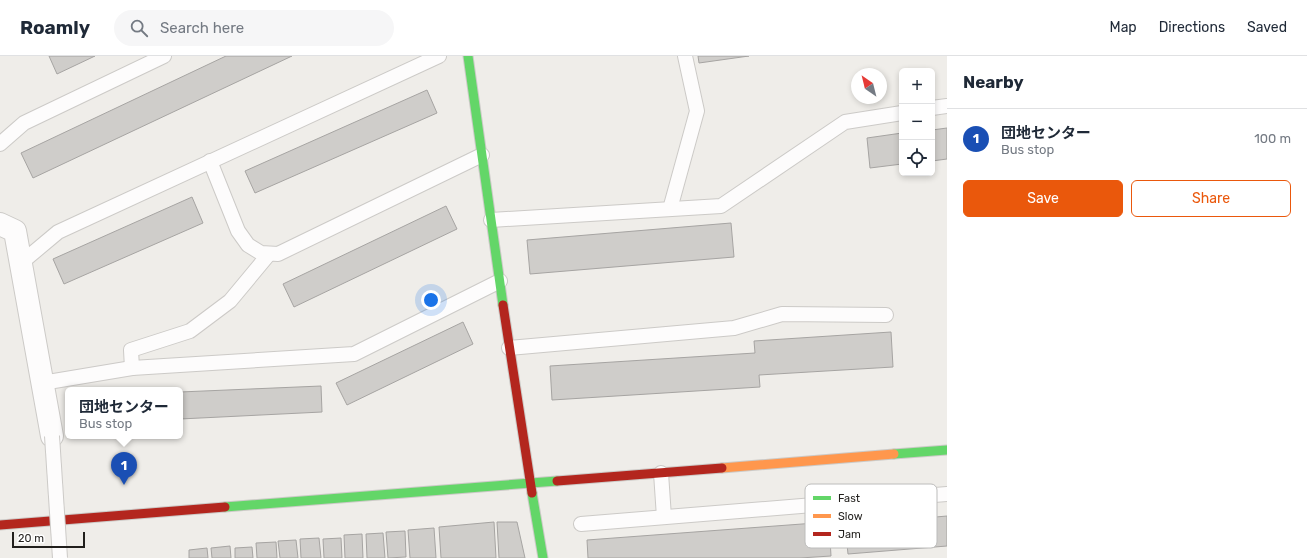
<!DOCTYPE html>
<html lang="en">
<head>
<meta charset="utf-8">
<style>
  body { margin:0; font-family:Rubik,"Noto Sans JP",sans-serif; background:#f6f6f7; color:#1f2937 }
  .controls { position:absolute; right:12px; top:12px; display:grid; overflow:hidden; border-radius:6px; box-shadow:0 2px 6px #0003 }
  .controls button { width:36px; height:36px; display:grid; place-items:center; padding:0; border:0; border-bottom:1px solid #e0e1e3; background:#fff; color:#1f2937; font:20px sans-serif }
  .compass { position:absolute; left:851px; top:12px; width:36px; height:36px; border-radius:50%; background:#fff; box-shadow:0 2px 6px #0003; rotate:325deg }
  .scale { position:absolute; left:12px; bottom:10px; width:73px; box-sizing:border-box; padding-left:4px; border:2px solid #211f1c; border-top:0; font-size:11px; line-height:14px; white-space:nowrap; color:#211f1c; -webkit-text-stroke:3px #fff; paint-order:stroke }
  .you { position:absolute; left:431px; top:244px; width:14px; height:14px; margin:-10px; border:3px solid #fff; border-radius:50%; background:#1a73e8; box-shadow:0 0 0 6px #1a73e833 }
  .badge { display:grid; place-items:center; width:26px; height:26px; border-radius:50%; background:#ea580c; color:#fff; font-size:13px; font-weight:700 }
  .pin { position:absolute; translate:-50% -33px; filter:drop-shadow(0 1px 2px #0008) }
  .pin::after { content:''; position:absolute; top:21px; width:14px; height:12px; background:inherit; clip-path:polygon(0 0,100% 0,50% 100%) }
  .popup { position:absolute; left:65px; top:331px; width:118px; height:52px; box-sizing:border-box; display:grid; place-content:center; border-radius:6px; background:#fff; filter:drop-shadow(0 1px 3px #0005); font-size:13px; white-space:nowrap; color:#747a83 }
  .popup b { font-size:15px; color:#1f2937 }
  .popup::after { content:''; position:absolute; left:50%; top:100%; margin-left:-8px; border:8px solid transparent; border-top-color:#fff }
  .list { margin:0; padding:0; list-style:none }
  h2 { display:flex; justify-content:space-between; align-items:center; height:52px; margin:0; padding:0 16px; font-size:17px }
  h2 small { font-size:13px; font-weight:400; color:#747a83 }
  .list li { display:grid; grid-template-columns:26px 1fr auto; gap:12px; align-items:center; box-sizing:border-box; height:60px; padding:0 16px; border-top:1px solid #e0e1e3 }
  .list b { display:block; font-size:15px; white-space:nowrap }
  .list p { margin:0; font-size:13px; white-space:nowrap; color:#747a83 }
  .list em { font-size:13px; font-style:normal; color:#747a83 }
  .actions { display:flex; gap:8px; padding:12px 16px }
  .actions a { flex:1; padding:9px 0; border:1px solid #ea580c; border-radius:6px; text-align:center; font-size:14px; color:#ea580c }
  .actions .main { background:#ea580c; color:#fff }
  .icon { flex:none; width:22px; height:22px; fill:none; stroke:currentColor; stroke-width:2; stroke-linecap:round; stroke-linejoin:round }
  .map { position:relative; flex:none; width:947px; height:502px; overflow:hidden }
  header { display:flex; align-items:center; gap:24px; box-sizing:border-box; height:56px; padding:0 20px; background:#fff; border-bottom:1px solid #e0e1e3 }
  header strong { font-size:19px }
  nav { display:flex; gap:22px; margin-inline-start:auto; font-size:14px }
  .search { width:280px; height:36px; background:#f6f6f7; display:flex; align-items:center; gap:10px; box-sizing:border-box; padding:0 14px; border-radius:22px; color:#747a83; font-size:15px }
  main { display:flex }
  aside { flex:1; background:#fff }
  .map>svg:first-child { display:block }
</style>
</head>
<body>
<header>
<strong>Roamly</strong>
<div class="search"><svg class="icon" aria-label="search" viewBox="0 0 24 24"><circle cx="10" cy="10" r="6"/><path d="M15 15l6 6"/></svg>Search here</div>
<nav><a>Map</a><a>Directions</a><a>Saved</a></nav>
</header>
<main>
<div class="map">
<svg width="947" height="502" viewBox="0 0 947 502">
  <rect width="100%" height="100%" fill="#efede9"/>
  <g fill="#cfcdca" stroke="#a6a4a2">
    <polygon points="49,0 95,0 57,18"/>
    <polygon points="226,0 292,0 33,122 21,97"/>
    <polygon points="698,0 749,0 699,7"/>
    <polygon points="427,34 437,57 255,137 245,115"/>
    <polygon points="947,72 947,103 932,105 932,74"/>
    <polygon points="902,77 902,108 870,112 867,82"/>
    <polygon points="192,141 203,167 64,228 53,203"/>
    <polygon points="446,150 457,173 294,251 283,228"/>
    <polygon points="731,167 734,201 530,218 527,184"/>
    <polygon points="463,266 473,288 347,349 336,327"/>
    <polygon points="891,276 893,311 759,319 760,331 552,344 550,310 755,297 754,285"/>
    <polygon points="321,330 322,356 180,363 180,336"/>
    <polygon points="947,460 947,490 848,498 845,469"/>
    <polygon points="494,466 496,502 441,502 439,471"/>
    <polygon points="497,466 517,466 525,502 499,502"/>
    <polygon points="829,466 831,500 800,502 588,502 587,484"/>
    <polygon points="434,472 436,502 410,502 408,474"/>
    <polygon points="405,475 406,501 388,502 386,476"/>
    <polygon points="383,477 385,502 367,502 366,478"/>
    <polygon points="362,478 363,502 345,502 344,479"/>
    <polygon points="319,482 321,502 301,502 300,483"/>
    <polygon points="341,482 342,502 324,502 323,483"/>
    <polygon points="296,484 298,502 280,502 278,485"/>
    <polygon points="276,486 277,502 257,502 256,487"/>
    <polygon points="230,490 231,502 212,502 211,492"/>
    <polygon points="252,491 253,502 235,502 235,492"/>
    <polygon points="207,492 208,502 189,502 189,494"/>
  </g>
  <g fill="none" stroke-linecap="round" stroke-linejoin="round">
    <g stroke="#cccac7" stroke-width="16">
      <g id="lane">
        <polyline points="932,52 947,50"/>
        <polyline points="0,88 24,67 164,0"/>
        <polyline points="210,105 238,175 248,189 261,197 278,198 482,99"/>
        <polyline points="670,153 697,55 685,0"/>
        <polyline points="491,164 721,150 845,66 902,57"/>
        <polyline points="21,207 58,176 439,0"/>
        <polyline points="509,292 734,272 782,258 886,259"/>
        <polyline points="132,312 131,294 190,275 230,245 269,198"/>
        <polyline points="42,327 132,312 354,298 500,225"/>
        <polyline points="661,417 664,461"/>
        <polyline points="581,468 947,438"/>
      </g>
    </g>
    <g stroke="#cccac7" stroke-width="24">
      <polyline id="street" points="0,168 15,175 52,380"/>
    </g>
    <g stroke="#cccac7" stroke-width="11">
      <g id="fast">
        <polyline points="468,0 503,249"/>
        <polyline points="894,398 947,394"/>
        <polyline points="532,437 543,502"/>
        <polyline points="225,451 557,425"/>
      </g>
    </g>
    <g stroke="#cccac7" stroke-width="11">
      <polyline id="slow" points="722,412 894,398"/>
    </g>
    <g stroke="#cccac7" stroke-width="11">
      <g id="jam">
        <polyline points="503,249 532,437"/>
        <polyline points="557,425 722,412"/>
        <polyline points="0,469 225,451"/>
      </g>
    </g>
    <use href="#lane" stroke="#fdfcfc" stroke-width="14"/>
    <use href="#street" stroke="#fdfcfc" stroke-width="22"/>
    <use href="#fast" stroke="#63d668" stroke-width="9"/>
    <use href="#slow" stroke="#ff974d" stroke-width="9"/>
    <use href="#jam" stroke="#b3261e" stroke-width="9"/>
    <g stroke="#cccac7" stroke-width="16" stroke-linecap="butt">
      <polyline id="lane-bridge" points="52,380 60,502"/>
    </g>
    <use href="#lane-bridge" stroke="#fdfcfc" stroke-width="14"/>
  </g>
  <rect x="805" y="428" width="132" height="64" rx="6" fill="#fff" stroke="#bcbcbb" stroke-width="1"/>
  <rect x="813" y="440" width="18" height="4" fill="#63d668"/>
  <rect x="813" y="458" width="18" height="4" fill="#ff974d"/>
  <rect x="813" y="476" width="18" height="4" fill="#b3261e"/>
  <g font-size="11" fill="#211f1c">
    <text x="838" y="446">Fast</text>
    <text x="838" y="464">Slow</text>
    <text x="838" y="482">Jam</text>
  </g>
</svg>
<div class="controls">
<button>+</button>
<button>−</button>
<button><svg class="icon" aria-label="locate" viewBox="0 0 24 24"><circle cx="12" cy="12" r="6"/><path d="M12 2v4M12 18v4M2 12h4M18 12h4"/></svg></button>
</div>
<svg class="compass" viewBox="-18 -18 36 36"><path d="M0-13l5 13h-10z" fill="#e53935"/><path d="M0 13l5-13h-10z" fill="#747a83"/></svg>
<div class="scale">20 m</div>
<div class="you"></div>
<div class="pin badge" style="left:124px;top:429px;background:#1a4fb4">1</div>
<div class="popup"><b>団地センター</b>Bus stop</div>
</div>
<aside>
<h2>Nearby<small></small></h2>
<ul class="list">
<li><span class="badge" style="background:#1a4fb4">1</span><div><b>団地センター</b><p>Bus stop</p></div><em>100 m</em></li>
</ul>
<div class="actions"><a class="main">Save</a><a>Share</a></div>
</aside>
</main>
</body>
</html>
